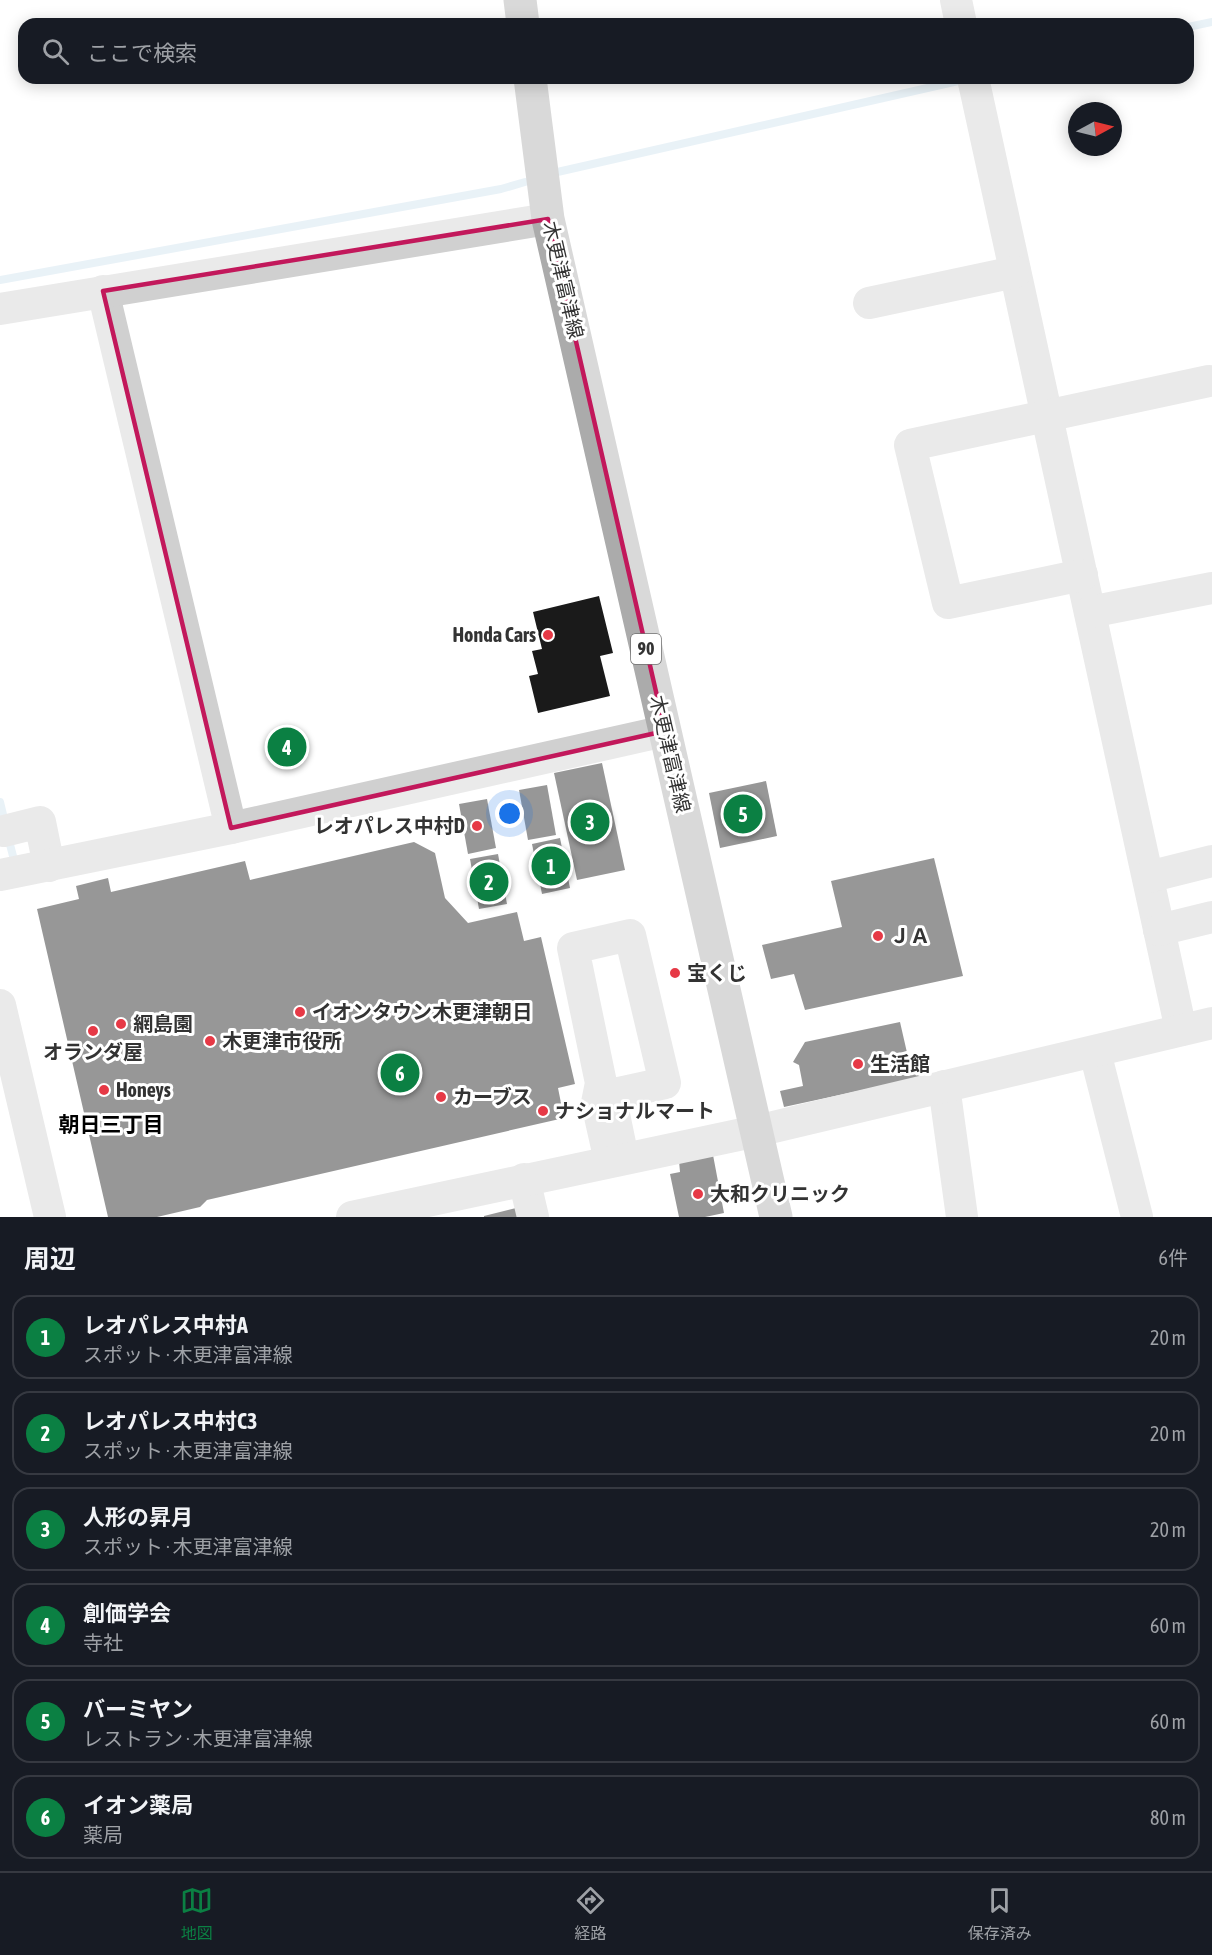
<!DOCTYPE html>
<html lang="ja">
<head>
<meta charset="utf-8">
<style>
  body { margin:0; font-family:"Asap Condensed","Noto Sans JP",sans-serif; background:#242831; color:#f1f3f6 }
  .compass { position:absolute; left:1068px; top:102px; width:54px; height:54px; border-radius:50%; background:#171b24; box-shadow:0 3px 15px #0003; rotate:83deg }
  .you { position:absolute; left:510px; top:814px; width:21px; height:21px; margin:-15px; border:4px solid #fff; border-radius:50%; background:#1a73e8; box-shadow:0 0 0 9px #1a73e833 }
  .badge { display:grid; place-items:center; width:39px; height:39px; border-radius:50%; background:#0b8043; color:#fff; font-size:20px; font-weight:700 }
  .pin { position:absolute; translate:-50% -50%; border:3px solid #fff; box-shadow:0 2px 6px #0006 }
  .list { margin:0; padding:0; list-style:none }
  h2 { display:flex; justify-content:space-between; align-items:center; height:78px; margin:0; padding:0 24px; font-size:26px }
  h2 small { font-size:20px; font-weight:400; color:#9ea1a6 }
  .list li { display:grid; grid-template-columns:39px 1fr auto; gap:18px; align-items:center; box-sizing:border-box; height:84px; margin:0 12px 12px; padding:0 12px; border:2px solid #363941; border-radius:18px }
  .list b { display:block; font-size:22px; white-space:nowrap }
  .list p { margin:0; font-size:20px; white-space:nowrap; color:#9ea1a6 }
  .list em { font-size:20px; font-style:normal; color:#9ea1a6 }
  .icon { flex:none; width:33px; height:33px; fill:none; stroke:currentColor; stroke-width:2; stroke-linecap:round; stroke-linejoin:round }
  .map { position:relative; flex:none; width:1212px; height:1217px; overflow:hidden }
  .search { position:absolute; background:#171b24; box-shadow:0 3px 15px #0003; left:18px; right:18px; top:18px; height:66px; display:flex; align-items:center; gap:15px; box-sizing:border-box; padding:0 21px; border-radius:18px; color:#9ea1a6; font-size:22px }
  .sheet { height:654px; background:#171b24 }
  nav { display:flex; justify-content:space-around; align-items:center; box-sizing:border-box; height:84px; border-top:2px solid #363941; background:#171b24; font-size:16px; color:#9ea1a6 }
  nav a { display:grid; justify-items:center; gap:3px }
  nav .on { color:#0b8043 }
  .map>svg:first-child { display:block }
</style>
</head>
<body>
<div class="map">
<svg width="1212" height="1217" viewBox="0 0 1212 1217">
  <rect width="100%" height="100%" fill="#fff"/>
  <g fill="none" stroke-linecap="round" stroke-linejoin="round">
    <g stroke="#cfe2ee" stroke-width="8">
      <polyline points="1188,27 1212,22"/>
      <polyline points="553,173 967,79"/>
      <polyline points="0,280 501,189 525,182"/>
      <polyline points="0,802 5,823"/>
      <polyline points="8,837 13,856"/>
    </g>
  </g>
  <g fill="#1a1a1a">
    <polygon points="599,596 613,653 600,656 610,696 538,713 529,676 538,674 532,651 542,649 533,612"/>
    <polygon points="602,763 625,870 577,880 554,773"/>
    <polygon points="766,781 777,836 720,848 709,793"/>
    <polygon points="547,785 556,835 528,840 519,790"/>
    <polygon points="487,799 496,848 468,854 459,804"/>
    <polygon points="560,838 570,888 542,894 532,844"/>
    <polygon points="414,842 435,853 445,898 468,923 517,912 524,941 541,937 575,1084 558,1088 564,1118 207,1200 200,1207 157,1217 108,1217 37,909 79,899 76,886 108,878 111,892 245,861 250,880"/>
    <polygon points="498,854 507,904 479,909 470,859"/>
    <polygon points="934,858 963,976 805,1010 794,974 771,979 762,945 842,927 831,881"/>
    <polygon points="900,1022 908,1057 918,1055 923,1077 784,1107 780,1091 803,1086 799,1065 793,1062 805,1042"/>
    <polygon points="713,1155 724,1213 705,1217 679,1217 670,1174 680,1172 679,1161"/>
    <polygon points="516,1208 519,1217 484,1217 484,1216"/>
  </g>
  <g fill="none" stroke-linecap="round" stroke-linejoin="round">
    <g stroke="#d0d0d0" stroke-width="32">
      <polyline points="956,0 961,24"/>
      <polyline points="973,78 1181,1030"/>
      <polyline points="103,291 231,828"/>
      <polyline points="869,303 1015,272"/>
      <polyline points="0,309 548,219"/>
      <polyline points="1082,575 948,603 910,445 1209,381"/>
      <polyline points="1090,612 1212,588"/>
      <polyline points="4,831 40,822 49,866"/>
      <polyline points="0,875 231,828 665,731"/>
      <polyline points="1148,877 1212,861"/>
      <polyline points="1159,930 1212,917"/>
      <polyline points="0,1005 50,1217"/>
      <polyline points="1095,1052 1137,1217"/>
      <polyline points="944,1086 962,1217"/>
      <polyline points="610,1161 597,1103 601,1083 573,948 630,935 665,1083 610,1095 623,1158"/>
      <polyline points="524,1179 533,1217"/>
      <polyline points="352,1217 757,1131 1212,1023"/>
    </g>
    <g stroke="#ababab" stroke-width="33">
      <polyline points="520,0 523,24"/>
      <polyline points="530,78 548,219 776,1217"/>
    </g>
  </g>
  <path d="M0 0H1212V1217H0ZM548,219L665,731L231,828L103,291Z" fill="#fff" fill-opacity=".55" fill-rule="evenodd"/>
  <path fill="none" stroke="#c2185b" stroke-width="4.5" stroke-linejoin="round" d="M548,219L665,731L231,828L103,291Z"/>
  <g fill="#e63946" stroke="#fff" stroke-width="2">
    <circle cx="548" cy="635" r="6"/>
    <circle cx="477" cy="826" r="6"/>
    <circle cx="878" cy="936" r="6"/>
    <circle cx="675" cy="973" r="6"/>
    <circle cx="300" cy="1012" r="6"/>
    <circle cx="121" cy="1024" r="6"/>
    <circle cx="93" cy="1031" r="6"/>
    <circle cx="210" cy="1041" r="6"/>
    <circle cx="858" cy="1064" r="6"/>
    <circle cx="104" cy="1090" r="6"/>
    <circle cx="441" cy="1097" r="6"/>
    <circle cx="543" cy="1111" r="6"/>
    <circle cx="698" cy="1194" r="6"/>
  </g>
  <g text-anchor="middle" stroke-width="6" stroke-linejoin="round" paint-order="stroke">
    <rect fill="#fff" stroke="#707070" stroke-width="1.5" x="631" y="634" width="30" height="30" rx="4.5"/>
    <g font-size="18" font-weight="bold" fill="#333">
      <text x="646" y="655">90</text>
    </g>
    <g font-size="20" fill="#333" stroke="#fff">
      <text transform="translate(563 280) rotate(77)" y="7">木更津富津線</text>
      <text transform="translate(670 754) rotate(77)" y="7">木更津富津線</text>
    </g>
    <g font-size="20" font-weight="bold" fill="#333" stroke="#fff" text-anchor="start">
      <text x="536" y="642" text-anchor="end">Honda Cars</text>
      <text x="465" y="833" text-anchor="end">レオパレス中村D</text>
      <text x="890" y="943">ＪＡ</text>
      <text x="687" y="980">宝くじ</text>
      <text x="312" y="1019">イオンタウン木更津朝日</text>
      <text x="133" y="1031">網島園</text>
      <text x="222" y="1048">木更津市役所</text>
      <text x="93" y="1059" text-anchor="middle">オランダ屋</text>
      <text x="870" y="1071">生活館</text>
      <text x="116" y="1097">Honeys</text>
      <text x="453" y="1104">カーブス</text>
      <text x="555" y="1118">ナショナルマート</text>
      <text x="710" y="1201">大和クリニック</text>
    </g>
    <g font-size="21" font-weight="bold" fill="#000" stroke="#fff">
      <text x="111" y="1132">朝日三丁目</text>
    </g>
  </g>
</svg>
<svg class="compass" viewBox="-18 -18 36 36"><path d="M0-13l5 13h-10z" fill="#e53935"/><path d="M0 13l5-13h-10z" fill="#9ea1a6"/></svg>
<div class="you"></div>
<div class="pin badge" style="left:551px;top:866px">1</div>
<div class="pin badge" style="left:489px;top:882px">2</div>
<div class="pin badge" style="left:590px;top:822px">3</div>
<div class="pin badge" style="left:287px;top:747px">4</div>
<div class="pin badge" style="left:743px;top:814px">5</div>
<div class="pin badge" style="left:400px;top:1073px">6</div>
<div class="search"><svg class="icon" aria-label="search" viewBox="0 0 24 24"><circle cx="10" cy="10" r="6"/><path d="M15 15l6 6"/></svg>ここで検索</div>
</div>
<section class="sheet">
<h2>周辺<small>6件</small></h2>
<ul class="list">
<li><span class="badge">1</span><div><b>レオパレス中村A</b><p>スポット · 木更津富津線</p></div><em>20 m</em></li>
<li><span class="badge">2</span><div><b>レオパレス中村C3</b><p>スポット · 木更津富津線</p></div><em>20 m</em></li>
<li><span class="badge">3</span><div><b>人形の昇月</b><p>スポット · 木更津富津線</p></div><em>20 m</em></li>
<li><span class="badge">4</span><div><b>創価学会</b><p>寺社</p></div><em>60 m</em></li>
<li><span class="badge">5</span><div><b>バーミヤン</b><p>レストラン · 木更津富津線</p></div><em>60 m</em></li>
<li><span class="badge">6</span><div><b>イオン薬局</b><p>薬局</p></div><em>80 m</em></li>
</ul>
</section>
<nav>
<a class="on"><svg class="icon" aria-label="map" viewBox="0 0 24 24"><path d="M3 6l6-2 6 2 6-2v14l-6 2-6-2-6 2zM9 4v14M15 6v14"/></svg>地図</a>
<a><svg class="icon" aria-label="directions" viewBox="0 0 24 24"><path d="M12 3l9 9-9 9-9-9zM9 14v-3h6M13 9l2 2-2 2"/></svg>経路</a>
<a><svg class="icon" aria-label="saved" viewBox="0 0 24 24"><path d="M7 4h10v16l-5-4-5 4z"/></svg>保存済み</a>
</nav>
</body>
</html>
